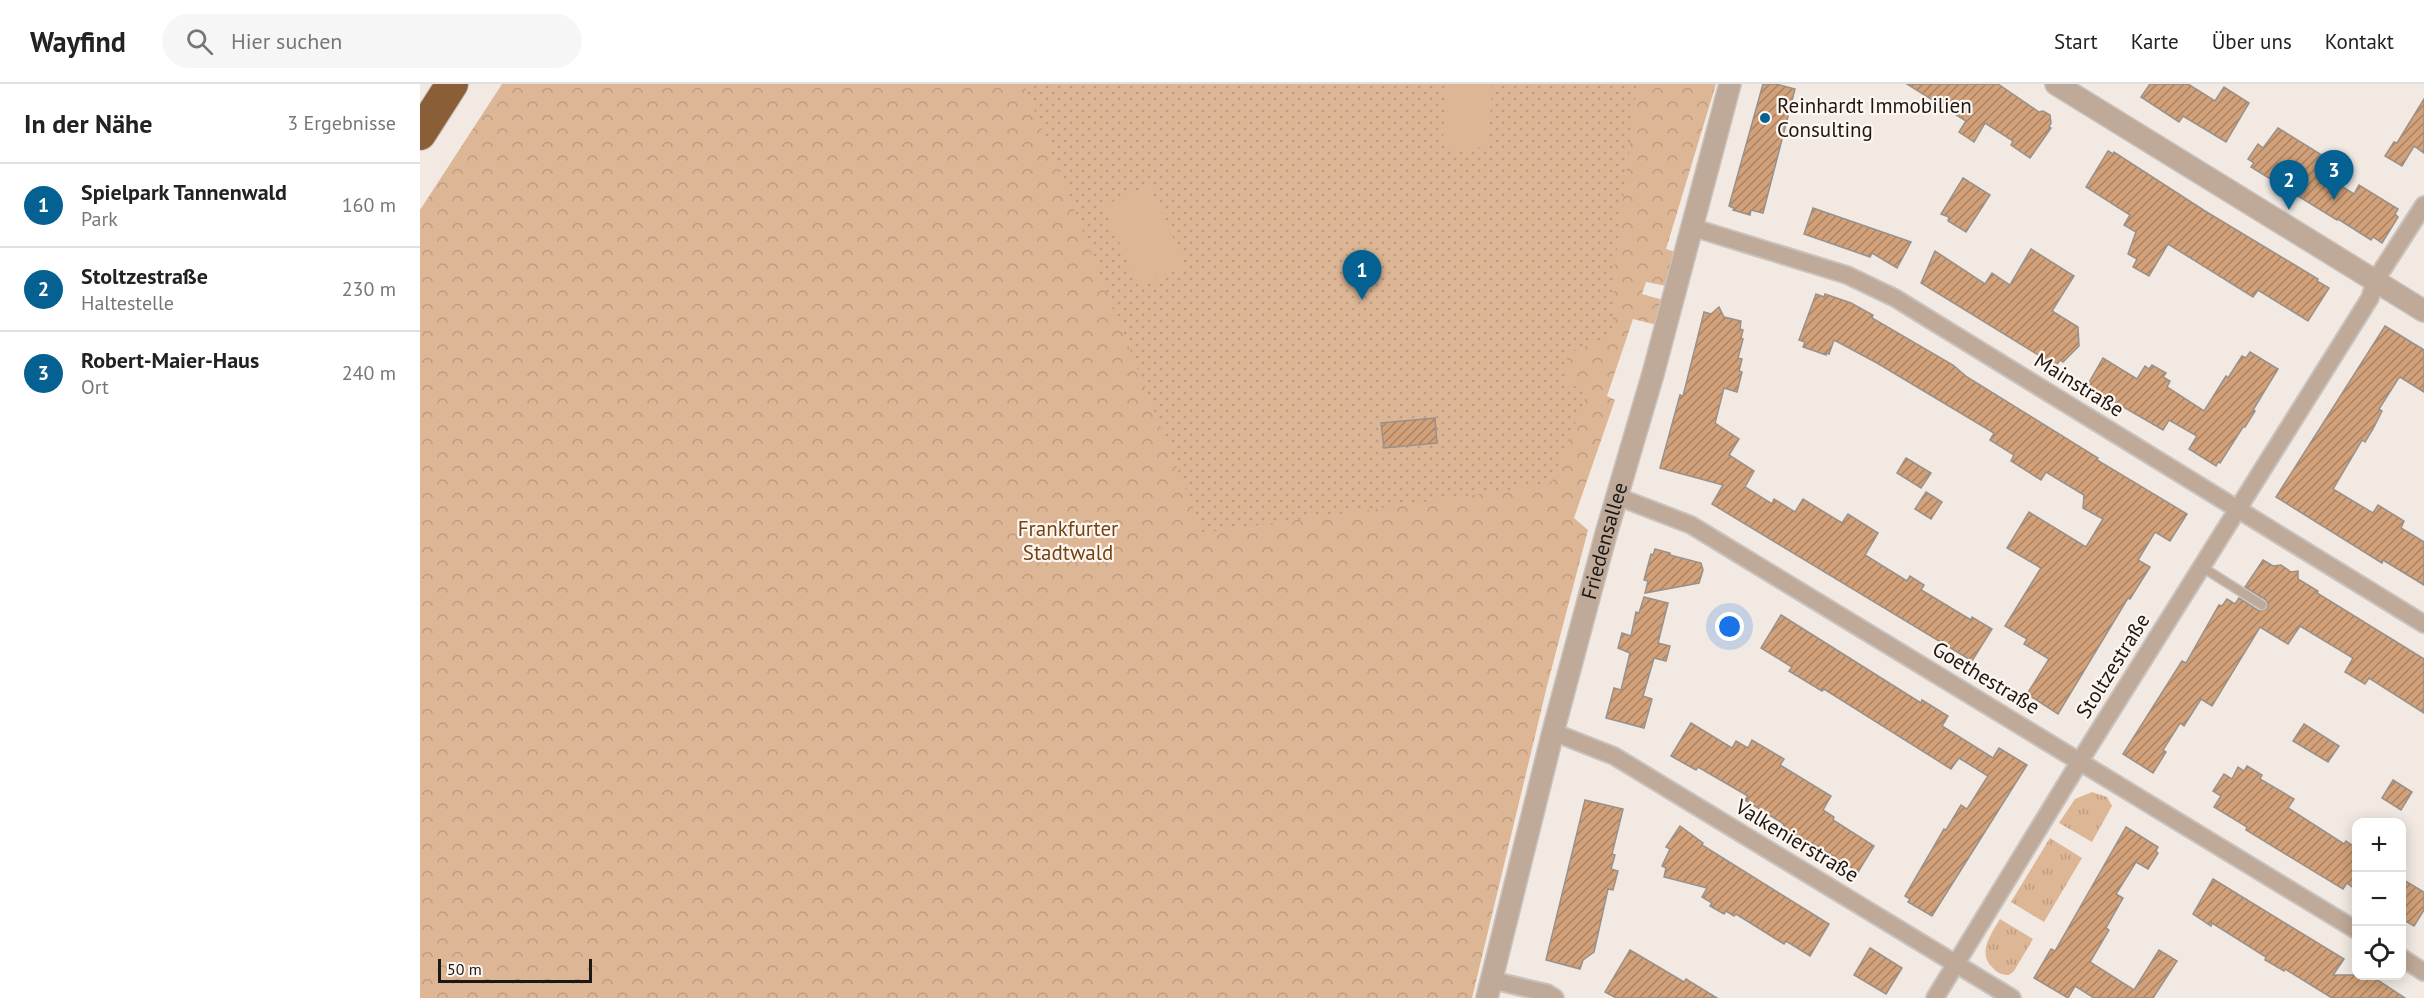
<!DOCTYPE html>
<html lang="de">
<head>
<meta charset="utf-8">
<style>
  body { margin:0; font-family:"PT Sans",sans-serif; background:#f6f6f6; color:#222 }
  .controls { position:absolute; right:18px; bottom:18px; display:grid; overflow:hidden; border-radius:12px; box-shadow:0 3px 15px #0003 }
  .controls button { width:54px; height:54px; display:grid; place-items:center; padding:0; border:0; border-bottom:2px solid #e0e0e0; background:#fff; color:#222; font:30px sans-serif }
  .scale { position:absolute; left:18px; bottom:15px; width:154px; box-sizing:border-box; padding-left:6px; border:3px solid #1b1816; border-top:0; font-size:16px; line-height:21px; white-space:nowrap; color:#1b1816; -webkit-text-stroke:4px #fff6f0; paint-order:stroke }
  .you { position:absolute; left:1310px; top:543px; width:21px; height:21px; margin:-15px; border:4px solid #fff; border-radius:50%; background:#1a73e8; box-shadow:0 0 0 9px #1a73e833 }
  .badge { display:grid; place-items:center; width:39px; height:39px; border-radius:50%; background:#046191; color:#fff; font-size:20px; font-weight:700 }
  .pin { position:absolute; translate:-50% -50px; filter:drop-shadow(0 2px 3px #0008) }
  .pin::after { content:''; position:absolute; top:32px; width:21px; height:18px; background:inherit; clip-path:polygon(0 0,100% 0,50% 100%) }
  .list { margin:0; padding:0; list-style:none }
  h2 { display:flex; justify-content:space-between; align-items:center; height:78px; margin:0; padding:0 24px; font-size:26px }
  h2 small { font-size:20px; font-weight:400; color:#767676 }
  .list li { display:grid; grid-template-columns:39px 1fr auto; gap:18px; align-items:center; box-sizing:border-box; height:84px; padding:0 24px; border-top:2px solid #e0e0e0 }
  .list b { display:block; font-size:22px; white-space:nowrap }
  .list p { margin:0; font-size:20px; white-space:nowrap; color:#767676 }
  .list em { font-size:20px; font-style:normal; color:#767676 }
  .icon { flex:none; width:33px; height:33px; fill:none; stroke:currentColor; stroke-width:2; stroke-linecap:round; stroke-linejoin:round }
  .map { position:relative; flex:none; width:2004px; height:914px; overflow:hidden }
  header { display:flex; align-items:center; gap:36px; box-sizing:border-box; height:84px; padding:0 30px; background:#fff; border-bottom:2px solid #e0e0e0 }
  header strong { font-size:28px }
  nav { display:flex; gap:33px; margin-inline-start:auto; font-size:21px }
  .search { width:420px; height:54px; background:#f6f6f6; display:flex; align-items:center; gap:15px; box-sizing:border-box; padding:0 21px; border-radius:33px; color:#767676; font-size:22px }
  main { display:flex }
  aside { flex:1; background:#fff }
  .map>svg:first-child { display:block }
</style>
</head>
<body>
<header>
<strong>Wayfind</strong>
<div class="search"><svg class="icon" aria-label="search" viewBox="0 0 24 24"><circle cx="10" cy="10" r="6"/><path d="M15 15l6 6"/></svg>Hier suchen</div>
<nav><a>Start</a><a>Karte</a><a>Über uns</a><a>Kontakt</a></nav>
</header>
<main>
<aside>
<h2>In der Nähe<small>3 Ergebnisse</small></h2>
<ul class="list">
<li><span class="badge">1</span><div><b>Spielpark Tannenwald</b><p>Park</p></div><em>160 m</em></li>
<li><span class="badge">2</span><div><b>Stoltzestraße</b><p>Haltestelle</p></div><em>230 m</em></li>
<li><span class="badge">3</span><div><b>Robert-Maier-Haus</b><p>Ort</p></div><em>240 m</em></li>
</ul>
</aside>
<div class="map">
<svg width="2004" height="914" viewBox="0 0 2004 914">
  <defs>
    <pattern id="grass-tufts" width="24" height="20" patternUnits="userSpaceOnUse" patternTransform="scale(1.5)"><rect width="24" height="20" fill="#ddb696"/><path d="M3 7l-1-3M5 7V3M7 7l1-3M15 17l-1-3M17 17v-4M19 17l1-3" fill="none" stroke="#bd9c81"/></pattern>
    <pattern id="forest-crowns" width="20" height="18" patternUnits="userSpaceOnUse" patternTransform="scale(1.5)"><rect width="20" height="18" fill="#ddb696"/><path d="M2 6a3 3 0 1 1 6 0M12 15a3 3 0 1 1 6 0" fill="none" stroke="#bd9c81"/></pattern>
    <pattern id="park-dots" width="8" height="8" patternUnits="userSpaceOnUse" patternTransform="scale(1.5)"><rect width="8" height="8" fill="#ddb696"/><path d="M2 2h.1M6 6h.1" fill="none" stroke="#bd9c81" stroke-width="1.8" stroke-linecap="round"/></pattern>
    <pattern id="building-hatch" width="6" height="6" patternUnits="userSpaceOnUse" patternTransform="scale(1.5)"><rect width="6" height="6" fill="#d2a179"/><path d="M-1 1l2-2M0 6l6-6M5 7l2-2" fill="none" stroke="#aa8262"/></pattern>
  </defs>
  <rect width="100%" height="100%" fill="#f1e9e2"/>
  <g fill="url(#grass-tufts)">
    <polygon points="1672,708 1687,713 1692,722 1672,758 1639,739 1655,715"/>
    <polygon points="1630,754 1662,774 1624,838 1591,818"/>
    <path d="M1580,835L1613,855L1594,887L1589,891C1582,891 1577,889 1572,883C1557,868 1572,849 1580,835Z"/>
  </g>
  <polygon fill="url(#forest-crowns)" points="82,0 1296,0 1246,165 1255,168 1246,202 1226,198 1222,210 1243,216 1237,241 1213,235 1187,312 1195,316 1154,434 1168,446 1127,602 1052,914 0,914 0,126"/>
  <polygon fill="url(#park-dots)" points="604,0 1217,0 1195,181 1192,251 1147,270 1146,299 1168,307 1131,400 783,449"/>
  <g fill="#ddb696">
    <polygon points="1026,0 1072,0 1069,59 1048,68 1034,64 1023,54"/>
    <polygon points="729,101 766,182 719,203 683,122"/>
  </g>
  <g fill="url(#building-hatch)" stroke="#98918b" stroke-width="1.5">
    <polygon points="1343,0 1356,0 1375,5 1343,129 1331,126 1330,131 1313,126 1314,124 1309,122"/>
    <polygon points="1487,0 1578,0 1619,28 1623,27 1630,31 1631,39 1629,43 1631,44 1610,74 1591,61 1593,57 1565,39 1554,58 1539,48 1546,37"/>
    <polygon points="1730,0 1768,0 1795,17 1804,3 1829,19 1806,58 1763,32 1759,38 1721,13"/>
    <polygon points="2004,15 2004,69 1994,62 1982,82 1965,72 1974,58 1977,59"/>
    <polygon points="1858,44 1913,78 1905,92 1934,110 1939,101 1978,125 1975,130 1978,133 1962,159 1953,153 1951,156 1918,135 1917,136 1831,83 1834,79 1828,75 1838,60 1843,64"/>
    <polygon points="1688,67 1693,70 1694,68 1785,127 1898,195 1897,197 1909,204 1888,237 1838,206 1833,213 1748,160 1729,192 1713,183 1717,175 1708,170 1716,148 1704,141 1710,131 1666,103"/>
    <polygon points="1543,94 1570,111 1546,148 1528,137 1529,133 1521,130"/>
    <polygon points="1393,124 1491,158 1477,184 1452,169 1450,173 1384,150"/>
    <polygon points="1611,165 1654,192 1632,227 1658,243 1659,262 1643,278 1640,276 1636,282 1501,199 1515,167 1565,200 1572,189 1590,201"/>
    <polygon points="1396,210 1404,213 1405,210 1431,219 1453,231 1452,234 1533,281 1547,293 1678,374 1677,376 1767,430 1750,457 1735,448 1718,476 1730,483 1710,515 1708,514 1638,630 1607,610 1629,575 1604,560 1607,555 1585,542 1621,484 1587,464 1609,428 1666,463 1683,435 1663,424 1664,411 1626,388 1621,396 1591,377 1594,371 1570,356 1574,349 1457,279 1414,256 1409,270 1406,269 1406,271 1383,263 1385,258 1379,256"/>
    <polygon points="1299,223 1304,233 1321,237 1320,245 1323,246 1321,254 1323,255 1318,274 1322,275 1319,287 1322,288 1317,308 1304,304 1295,339 1319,355 1309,371 1334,387 1325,403 1352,420 1354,415 1375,428 1383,415 1422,439 1428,430 1458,449 1445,471 1487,497 1490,492 1504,501 1501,506 1503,507 1551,536 1552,533 1572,545 1552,577 1292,420 1303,401 1240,384 1260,311 1263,312 1284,228 1291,230"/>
    <polygon points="1965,242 2004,266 2004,308 1980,293 1978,295 1959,325 1962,327 1953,345 1945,358 1942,356 1913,405 1953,429 1958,421 1984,437 1981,444 2004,458 2004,501 1963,476 1962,479 1856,413"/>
    <polygon points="1830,268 1858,285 1833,326 1835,327 1825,343 1823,343 1800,379 1798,378 1796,382 1769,365 1777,352 1749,336 1743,346 1667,302 1683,274 1717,295 1725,282 1729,285 1732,281 1746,289 1743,293 1750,297 1747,303 1784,327 1806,292 1808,294 1822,272 1826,274"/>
    <polygon points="1015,334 1017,359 964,364 961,339"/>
    <polygon points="1486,374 1511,389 1501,404 1477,389"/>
    <polygon points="1506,408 1522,418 1511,435 1495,425"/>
    <polygon points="1235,465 1250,469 1250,471 1281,479 1283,486 1279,499 1225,509 1228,497 1224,496 1231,470 1233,471"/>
    <polygon points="1843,476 1853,482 1861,481 1871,488 1878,487 1878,495 1898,507 1897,509 2004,575 2004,629 1949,594 1945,600 1925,588 1933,574 1880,542 1868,560 1840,543 1792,622 1781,615 1764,642 1760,639 1743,666 1746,668 1733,689 1703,670 1762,577 1766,579 1799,521 1802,522 1807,515 1815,520 1819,514 1839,527 1847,525 1848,521 1846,516 1825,503"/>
    <polygon points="1224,513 1248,519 1238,559 1250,562 1246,577 1234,574 1223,612 1232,615 1224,644 1186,634 1194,604 1201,606 1210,569 1198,564 1202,549 1211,552 1216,528 1219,529"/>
    <polygon points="1361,531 1501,619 1502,616 1528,632 1522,642 1573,674 1579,664 1607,681 1512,832 1488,818 1490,815 1485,812 1524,745 1526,746 1541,721 1547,725 1568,692 1539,674 1531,685 1404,605 1402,607 1369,587 1372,583 1341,564"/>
    <polygon points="1271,639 1312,664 1316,657 1328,664 1332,656 1364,675 1360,681 1411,712 1403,726 1414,733 1413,736 1454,762 1438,788 1397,762 1389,758 1387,760 1361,745 1364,740 1325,716 1328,712 1278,683 1276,686 1251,672"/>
    <polygon points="1884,640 1919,662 1908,678 1873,657"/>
    <polygon points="1827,682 1842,691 1840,695 1874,715 1868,724 1924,760 1926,757 1936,764 1936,806 1927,799 1923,805 1826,746 1827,743 1794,723 1801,712 1793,707 1804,690 1812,695 1818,683 1824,687"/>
    <polygon points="1973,696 1992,708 1981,726 1962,714"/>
    <polygon points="1165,716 1203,725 1192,770 1195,771 1191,785 1198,787 1193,806 1188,805 1174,868 1163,876 1160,885 1126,876"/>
    <polygon points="1260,742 1283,759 1282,761 1409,840 1390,872 1366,857 1364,860 1316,830 1314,832 1306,827 1304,830 1290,822 1292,819 1282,813 1287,804 1244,793 1246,784 1242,782 1250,765 1246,763"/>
    <polygon points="1706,743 1738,763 1736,767 1738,769 1728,785 1716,778 1696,810 1703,814 1686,844 1689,846 1670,878 1714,906 1739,866 1757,877 1733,914 1674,914 1655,902 1648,914 1614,894 1631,865 1635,867"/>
    <polygon points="1793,795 1924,875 1913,891 1950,891 1985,914 1912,914 1865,885 1864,887 1845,876 1846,873 1792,839 1791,842 1773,830"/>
    <polygon points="1982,795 2004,808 2004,826 1994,842 1982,835"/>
    <polygon points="1450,864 1482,884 1466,910 1434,891"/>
    <polygon points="1210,866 1264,898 1266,895 1297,914 1196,914 1185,908"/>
  </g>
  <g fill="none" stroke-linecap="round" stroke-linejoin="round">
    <g stroke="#cac3bd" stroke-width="11">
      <polyline id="service" points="1782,483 1842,521"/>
    </g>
    <g stroke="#cac3bd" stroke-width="20">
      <g id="minor">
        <polyline points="1271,143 1427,191 1475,214 2004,540"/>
        <polyline points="1196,412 1271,441 1936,846"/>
        <polyline points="1133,648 1194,672 1592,914"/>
        <polyline points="1982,874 2004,888"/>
        <polyline points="1071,896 1127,909 1135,914"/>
        <polyline points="1515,914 1660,677 1950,214 1955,197 2004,121"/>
      </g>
    </g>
    <g stroke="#cac3bd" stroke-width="24">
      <g id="tertiary">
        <polyline points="1636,0 2004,227"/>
        <path id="s1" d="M1067,914L1133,648L1186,450L1233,290L1310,0"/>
      </g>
    </g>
    <g stroke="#cac3bd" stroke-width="34">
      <polyline id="motorway" points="0,50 32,0"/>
    </g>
    <use href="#service" stroke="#bfa998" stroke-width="8"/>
    <use href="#minor" stroke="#bfa998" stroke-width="16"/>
    <use href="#tertiary" stroke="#bfa998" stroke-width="21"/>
    <use href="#motorway" stroke="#8a5e37" stroke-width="32"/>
  </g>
  <circle fill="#046191" stroke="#fff6f0" stroke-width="2" cx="1345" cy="34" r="6"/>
  <g text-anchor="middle" stroke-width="4.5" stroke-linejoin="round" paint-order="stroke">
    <g font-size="21" fill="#1b1816" stroke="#fff6f0" text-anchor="start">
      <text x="1357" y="29">Reinhardt Immobilien<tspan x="1357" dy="24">Consulting</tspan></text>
    </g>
    <g font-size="21" fill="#1b1816" stroke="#fff6f0">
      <text transform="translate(1659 301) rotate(32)" y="7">Mainstraße</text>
      <text dy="7" stroke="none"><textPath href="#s1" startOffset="472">Friedensallee</textPath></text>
      <text transform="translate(1693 582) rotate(-58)" y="7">Stoltzestraße</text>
      <text transform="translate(1566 594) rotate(31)" y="7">Goethestraße</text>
      <text transform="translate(1377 757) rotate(31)" y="7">Valkenierstraße</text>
    </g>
    <g font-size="21" fill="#724314" stroke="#fff6f0">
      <text x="648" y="452">Frankfurter<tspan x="648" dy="24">Stadtwald</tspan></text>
    </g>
  </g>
</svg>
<div class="controls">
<button>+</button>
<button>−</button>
<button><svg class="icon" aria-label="locate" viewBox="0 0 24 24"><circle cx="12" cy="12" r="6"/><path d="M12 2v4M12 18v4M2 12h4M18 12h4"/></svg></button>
</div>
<div class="scale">50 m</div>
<div class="you"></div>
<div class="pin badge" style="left:942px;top:216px">1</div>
<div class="pin badge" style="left:1869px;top:126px">2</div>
<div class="pin badge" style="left:1914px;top:116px">3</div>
</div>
</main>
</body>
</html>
